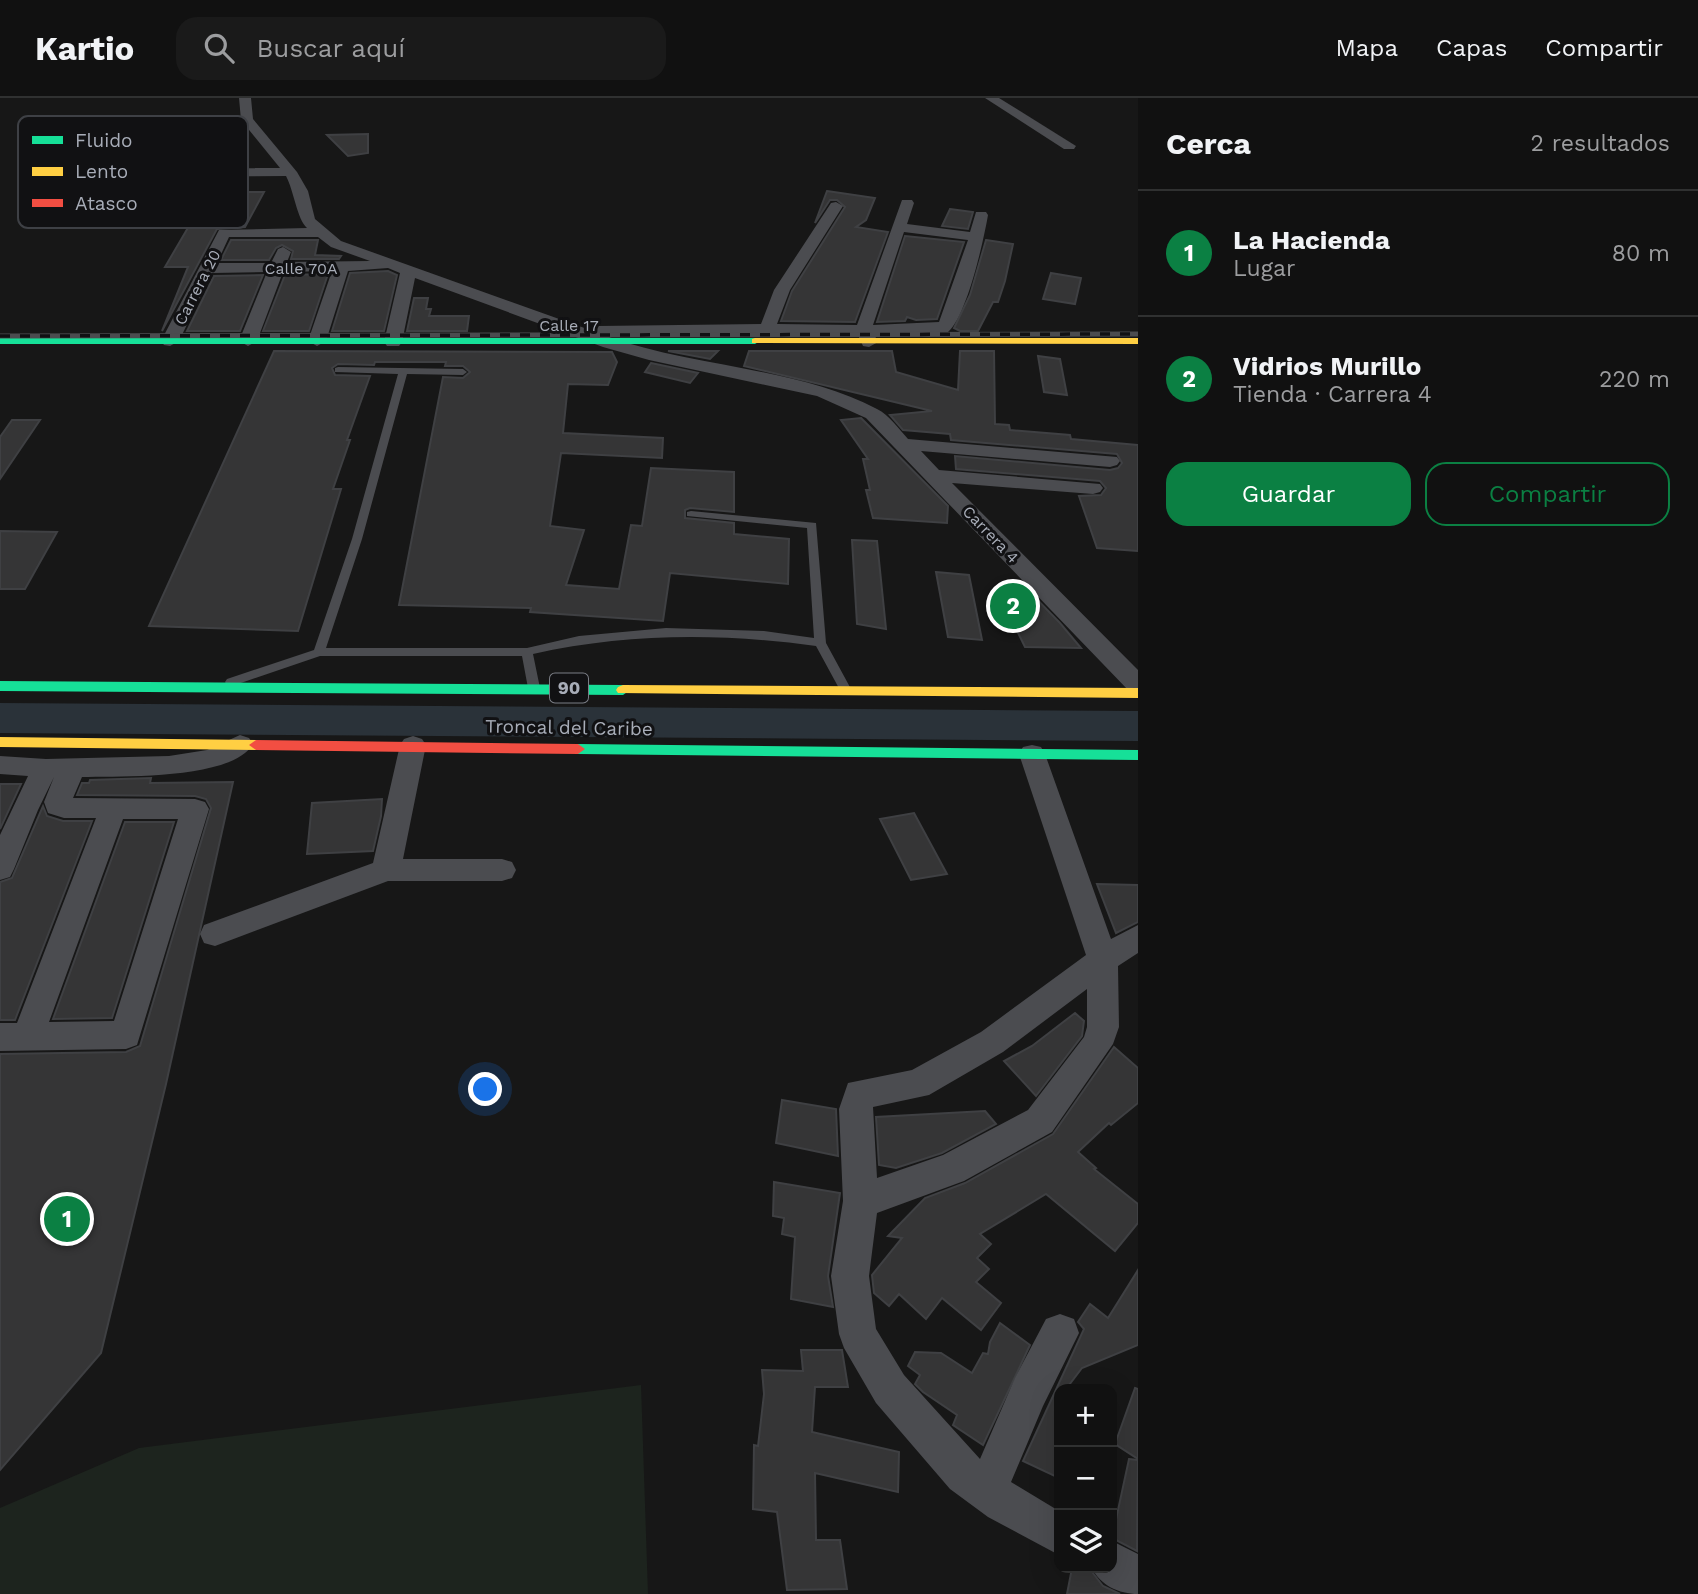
<!DOCTYPE html>
<html lang="es">
<head>
<meta charset="utf-8">
<style>
  body { margin:0; font-family:"Work Sans",sans-serif; background:#1a1a1a; color:#f1f3f6 }
  .controls { position:absolute; right:21px; bottom:21px; display:grid; overflow:hidden; border-radius:14px; box-shadow:0 7px 28px #0002 }
  .controls button { width:63px; height:63px; display:grid; place-items:center; padding:0; border:0; border-bottom:2px solid #303131; background:#111; color:#f1f3f6; font:35px sans-serif }
  .you { position:absolute; left:486px; top:992px; width:24px; height:24px; margin:-18px; border:5px solid #fff; border-radius:50%; background:#1a73e8; box-shadow:0 0 0 10px #1a73e833 }
  .badge { display:grid; place-items:center; width:46px; height:46px; border-radius:50%; background:#0b8043; color:#fff; font-size:23px; font-weight:700 }
  .pin { position:absolute; translate:-50% -50%; border:4px solid #fff; box-shadow:0 2px 7px #0006 }
  .list { margin:0; padding:0; list-style:none }
  h2 { display:flex; justify-content:space-between; align-items:center; height:91px; margin:0; padding:0 28px; font-size:30px }
  h2 small { font-size:23px; font-weight:400; color:#9c9d9f }
  .list li { display:grid; grid-template-columns:46px 1fr auto; gap:21px; align-items:center; box-sizing:border-box; height:126px; padding:0 28px; border-top:2px solid #303131 }
  .list b { display:block; font-size:26px; white-space:nowrap }
  .list p { margin:0; font-size:23px; white-space:nowrap; color:#9c9d9f }
  .list em { font-size:23px; font-style:normal; color:#9c9d9f }
  .actions { display:flex; gap:14px; padding:21px 28px }
  .actions a { flex:1; padding:16px 0; border:2px solid #0b8043; border-radius:21px; text-align:center; font-size:24px; color:#0b8043 }
  .actions .main { background:#0b8043; color:#fff }
  .icon { flex:none; width:38px; height:38px; fill:none; stroke:currentColor; stroke-width:2; stroke-linecap:round; stroke-linejoin:round }
  .map { position:relative; flex:none; width:1138px; height:1496px; overflow:hidden }
  header { display:flex; align-items:center; gap:42px; box-sizing:border-box; height:98px; padding:0 35px; background:#111; border-bottom:2px solid #303131 }
  header strong { font-size:33px }
  nav { display:flex; gap:38px; margin-inline-start:auto; font-size:24px }
  .search { width:490px; height:63px; background:#1a1a1a; display:flex; align-items:center; gap:18px; box-sizing:border-box; padding:0 24px; border-radius:21px; color:#9c9d9f; font-size:26px }
  main { display:flex }
  aside { flex:1; background:#111 }
  .map>svg:first-child { display:block }
</style>
</head>
<body>
<header>
<strong>Kartio</strong>
<div class="search"><svg class="icon" aria-label="search" viewBox="0 0 24 24"><circle cx="10" cy="10" r="6"/><path d="M15 15l6 6"/></svg>Buscar aquí</div>
<nav><a>Mapa</a><a>Capas</a><a>Compartir</a></nav>
</header>
<main>
<div class="map">
<svg width="1138" height="1496" viewBox="0 0 1138 1496">
  <rect width="100%" height="100%" fill="#171717"/>
  <polygon fill="#1d241e" points="641,1287 648,1496 0,1496 0,1410 139,1350"/>
  <g fill="none" stroke-linecap="round" stroke-linejoin="round">
    <polygon fill="#2a3239" fill-rule="evenodd" points="0,605 1138,613 1138,643 0,635"/>
  </g>
  <g fill="#353536" stroke="#3f4043" stroke-width="2">
    <polygon points="368,36 368,55 348,58 327,37"/>
    <polygon points="827,93 875,100 866,122 856,129 888,134 855,224 781,223 792,193 845,109 837,102 830,102 815,125"/>
    <polygon points="237,94 264,94 245,129 217,131 162,233 188,169 165,169 189,128 216,128"/>
    <polygon points="950,111 973,114 968,131 942,128"/>
    <polygon points="905,138 964,144 937,221 916,222 907,219 905,223 877,224"/>
    <polygon points="231,142 318,142 315,157 341,158 339,161 291,161 293,153 282,147 276,150 269,162 221,162"/>
    <polygon points="986,142 1013,146 1005,183 998,204 993,204 978,233 960,233 954,230 970,197"/>
    <polygon points="388,173 397,177 384,233 332,233 350,175"/>
    <polygon points="1051,175 1081,180 1075,206 1043,201"/>
    <polygon points="328,176 309,233 263,233 285,177"/>
    <polygon points="263,177 240,233 187,233 214,178"/>
    <polygon points="414,200 428,200 426,211 431,211 429,218 469,218 467,233 407,233"/>
    <polygon points="274,253 612,254 617,264 608,287 568,286 563,335 663,340 662,360 561,355 550,428 584,432 566,487 619,491 631,427 642,428 651,370 734,374 734,414 690,410 685,412 685,420 734,425 734,436 789,441 788,486 670,475 663,523 530,514 531,510 399,507 443,279 463,280 470,274 463,268 445,268 446,264 375,264 374,267 338,266 332,270 335,277 370,278 347,342 350,342 333,391 341,391 298,533 149,528"/>
    <polygon points="668,253 718,253 710,261"/>
    <polygon points="749,253 892,253 896,274 958,292 960,253 994,253 995,326 1009,327 1010,332 1070,337 1071,341 1138,347 1138,453 1097,450 1079,398 1101,397 1106,390 1100,383 956,371 955,358 1110,372 1118,370 1122,365 1117,356 951,342 950,336 903,332 890,317 932,313 744,268"/>
    <polygon points="1038,258 1060,261 1067,297 1044,294"/>
    <polygon points="651,265 698,275 690,285 645,274"/>
    <polygon points="861,320 948,408 947,425 873,420 866,392 870,392 863,361 868,361 841,322"/>
    <polygon points="12,322 40,322 0,381 0,339"/>
    <polygon points="0,433 57,434 25,491 0,491"/>
    <polygon points="852,442 877,443 886,531 857,526"/>
    <polygon points="936,474 969,477 982,542 948,539"/>
    <polygon points="1021,485 1060,525 1081,550 1025,549 996,490"/>
    <polygon points="151,680 150,685 233,684 166,986 101,1255 0,1372 0,956 126,954 140,948 211,710 206,701 195,698 77,697 82,685 89,685 90,682"/>
    <polygon points="0,686 21,686 0,731"/>
    <polygon points="382,701 381,718 373,753 307,756 312,705"/>
    <polygon points="43,708 47,718 63,723 92,723 15,922 0,922 0,784 12,780"/>
    <polygon points="914,715 947,776 911,782 880,721"/>
    <polygon points="125,724 174,724 112,920 53,921"/>
    <polygon points="1097,786 1138,787 1138,824 1116,835"/>
    <polygon points="1075,915 1084,923 1082,938 1036,998 1004,963 1032,948"/>
    <polygon points="1114,949 1138,970 1138,1005 1111,1027 1109,1025 1078,1054 1096,1070 1094,1071 1138,1106 1138,1125 1115,1153 1046,1096 980,1136 991,1146 977,1160 989,1171 976,1184 1001,1205 981,1232 942,1200 926,1221 899,1196 889,1208 874,1195 872,1177 902,1140 888,1138 925,1100 965,1085 1053,1036"/>
    <polygon points="782,1002 836,1011 838,1058 776,1045"/>
    <polygon points="985,1013 996,1026 942,1055 896,1070 879,1067 876,1019"/>
    <polygon points="774,1084 840,1095 828,1178 833,1209 791,1201 795,1139 782,1136 784,1120 773,1118"/>
    <polygon points="1138,1172 1138,1247 1082,1270 1066,1291 1059,1291 1059,1380 1023,1363 1084,1231 1078,1224 1090,1206 1108,1220"/>
    <polygon points="1000,1225 1030,1247 983,1347 953,1327 957,1317 923,1294 915,1286 920,1277 908,1268 915,1254 941,1255 972,1275 983,1255 988,1256 990,1244"/>
    <polygon points="801,1252 842,1252 848,1289 815,1289 812,1334 899,1354 898,1394 815,1375 816,1442 840,1442 847,1491 787,1492 777,1414 753,1411 754,1347 758,1348 764,1296 762,1272 803,1273"/>
    <polygon points="1135,1290 1138,1291 1138,1361 1115,1346"/>
    <polygon points="1129,1361 1138,1362 1137,1453 1112,1440"/>
    <polygon points="1072,1470 1089,1470 1103,1488 1120,1496 1067,1496"/>
  </g>
  <g fill="none" stroke-linecap="round" stroke-linejoin="round">
    <path fill="#4b4c50" fill-rule="evenodd" d="M338,269L463,271L467,274L463,277L407,276L362,441L326,550H527L579,538L666,530L764,533L814,540L807,430L687,418V414L691,413L816,425L826,545L851,591L849,594H841L816,548C721,535 627,535 533,556L540,590L534,594L528,590L522,558H320L235,587H227L225,584L227,581L314,552L352,441L398,276L335,274V270Z"/>
    <g fill="#4b4c50" fill-rule="evenodd">
      <path d="M239,0H251L253,21L297,74L308,93L315,121L341,143L590,232L598,228L761,226L774,192L831,105L836,104L843,108L790,192L777,226L857,227L902,102H912L914,105L907,126L970,134L976,114H986L988,117C984,141 967,218 948,234L875,238L878,244L869,249L863,248L858,237L606,238C691,269 798,269 877,311C889,317 899,331 908,341L1117,359L1120,363L1117,367L1110,369L921,353L939,372L1100,386L1103,390L1100,394L1093,396L952,385L1138,572V595L1129,593L866,320L817,298L649,262L603,249L415,180L402,244L399,248H387L384,244L400,175L388,170L348,173L326,243L317,248L308,243L332,173L283,174L257,243L248,248L239,243L267,174L212,175L179,243L170,248L164,247L161,243L219,132L307,130C297,121 294,93 286,78L58,79L51,75L58,71L280,70L241,22ZM904,134L968,142L939,224L873,227ZM229,139H318L331,149L370,163L287,164L291,154L283,149L278,151L271,165H217Z"/>
      <polygon points="985,0 999,0 1076,48 1074,51 1064,51"/>
      <path d="M240,637L249,640L253,646C232,682 121,678 82,679L73,700L195,701L205,704L209,711L137,947L126,951L0,953V925H17L96,720H64L48,715L44,704L54,679L38,712L14,771L10,779L0,782V737L28,678L0,676V658L46,661L169,658L207,652ZM123,721H178L114,923L49,924Z"/>
      <polygon points="413,638 422,641 426,647 403,761 502,761 512,764 516,772 512,780 502,783 388,783 215,848 204,845 200,836 204,827 373,765 400,647 404,641"/>
      <path d="M1032,647L1041,649L1045,656L1111,841L1138,827V855L1118,868L1119,929L1113,946L1052,1034L964,1083L877,1115L869,1178L876,1231L904,1277L980,1361L1015,1280L1046,1221L1060,1216L1074,1221L1079,1235L1043,1308L1011,1384L1059,1413V1457L988,1419L950,1391L876,1305L844,1250L839,1236L831,1178L843,1103L839,1011L848,985L912,972L981,934L1086,857L1019,656L1023,649ZM1087,891V929L1084,939L1028,1012L943,1057L877,1080L873,1009L929,997L1003,954Z"/>
      <path d="M1112,1443L1138,1456V1496C1119,1496 1100,1487 1092,1470H1112Z"/>
    </g>
    <g fill="#16e098" fill-rule="evenodd">
      <polygon points="0,240 755,240 760,243 755,246 0,246"/>
      <polygon points="0,583 623,587 630,592 623,597 0,593"/>
      <polygon points="578,646 1138,652 1138,662 578,656 571,651"/>
    </g>
    <g fill="#ffcf43" fill-rule="evenodd">
      <polygon points="755,240 1138,240 1138,246 752,245 752,241"/>
      <polygon points="623,587 1138,590 1138,600 618,595 616,592 618,589"/>
      <polygon points="0,639 256,642 263,647 256,652 0,649"/>
    </g>
    <polygon fill="#f24e42" fill-rule="evenodd" points="256,642 578,646 585,651 578,656 256,652 249,647"/>
    <g stroke="#4b4c4f" stroke-width="5">
      <polyline id="rail" points="0,238 1138,236"/>
    </g>
    <use href="#rail" stroke="#111113" stroke-width="3.5" stroke-dasharray="10" stroke-linecap="butt"/>
  </g>
  <g text-anchor="middle" stroke-width="6" stroke-linejoin="round" paint-order="stroke">
    <g font-size="16" fill="#a8adb8" stroke="#111113">
      <text x="301" y="176">Calle 70A</text>
      <text transform="translate(197 189) rotate(-63)" y="6">Carrera 20</text>
      <text x="569" y="233">Calle 17</text>
      <text transform="translate(991 436) rotate(46)" y="6">Carrera 4</text>
    </g>
    <rect fill="#111113" stroke="#7b7e86" stroke-width="2" x="550" y="575.5" width="38" height="29" rx="5"/>
    <g font-size="18" font-weight="bold" fill="#a8adb8">
      <text x="569" y="596">90</text>
    </g>
    <g font-size="19" fill="#a8adb8" stroke="#111113">
      <text transform="translate(569 629) rotate(1)" y="7">Troncal del Caribe</text>
    </g>
  </g>
  <rect x="18" y="18" width="230" height="112" rx="10" fill="#111113" stroke="#3e4045" stroke-width="2"/>
  <rect x="32" y="38" width="31" height="8" fill="#16e098"/>
  <rect x="32" y="69" width="31" height="9" fill="#ffcf43"/>
  <rect x="32" y="101" width="31" height="8" fill="#f24e42"/>
  <g font-size="19" fill="#a8adb8">
    <text x="75" y="49">Fluido</text>
    <text x="75" y="80">Lento</text>
    <text x="75" y="112">Atasco</text>
  </g>
</svg>
<div class="controls">
<button>+</button>
<button>−</button>
<button><svg class="icon" aria-label="layers" viewBox="0 0 24 24"><path d="M12 4l9 5-9 5-9-5zM3 14l9 5 9-5"/></svg></button>
</div>
<div class="you"></div>
<div class="pin badge" style="left:67px;top:1121px">1</div>
<div class="pin badge" style="left:1013px;top:508px">2</div>
</div>
<aside>
<h2>Cerca<small>2 resultados</small></h2>
<ul class="list">
<li><span class="badge">1</span><div><b>La Hacienda</b><p>Lugar</p></div><em>80 m</em></li>
<li><span class="badge">2</span><div><b>Vidrios Murillo</b><p>Tienda · Carrera 4</p></div><em>220 m</em></li>
</ul>
<div class="actions"><a class="main">Guardar</a><a>Compartir</a></div>
</aside>
</main>
</body>
</html>
